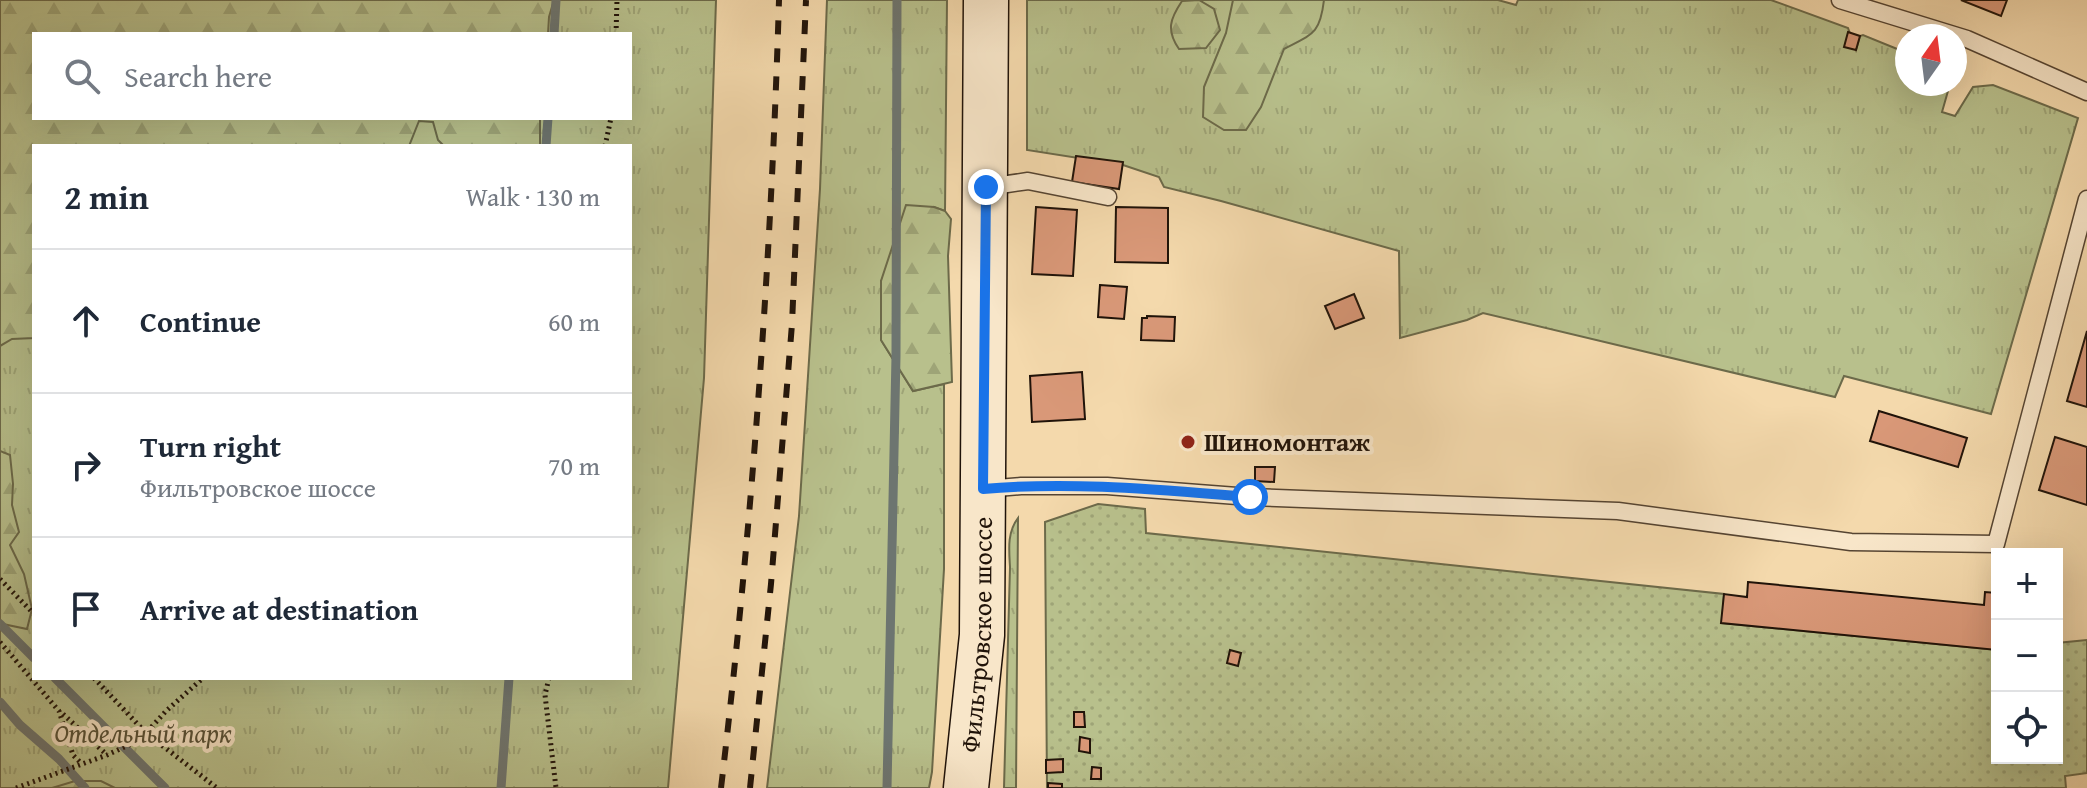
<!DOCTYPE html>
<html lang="en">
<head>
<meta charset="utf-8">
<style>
  body { margin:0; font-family:"Gentium Book Plus",serif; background:#f2f2f3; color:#1f2937 }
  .controls { position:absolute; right:24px; bottom:24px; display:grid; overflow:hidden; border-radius:0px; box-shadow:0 8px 32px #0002 }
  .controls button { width:72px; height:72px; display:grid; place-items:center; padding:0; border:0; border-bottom:2px solid #e0e1e3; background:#fff; color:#1f2937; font:40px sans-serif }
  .compass { position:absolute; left:1895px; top:24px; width:72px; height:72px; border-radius:50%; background:#fff; box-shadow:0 8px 32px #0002; rotate:14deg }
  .stop { position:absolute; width:24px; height:24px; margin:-18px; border:6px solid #1a73e8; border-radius:50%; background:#fff }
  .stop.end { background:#1a73e8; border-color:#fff; box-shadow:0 2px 8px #0008 }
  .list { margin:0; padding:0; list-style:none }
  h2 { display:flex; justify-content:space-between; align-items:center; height:104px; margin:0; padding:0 32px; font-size:34px }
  h2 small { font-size:26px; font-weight:400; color:#747a83 }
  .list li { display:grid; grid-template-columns:52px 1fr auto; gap:24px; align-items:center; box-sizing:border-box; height:144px; padding:0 32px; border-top:2px solid #e0e1e3 }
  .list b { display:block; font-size:30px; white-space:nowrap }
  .list p { margin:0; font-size:26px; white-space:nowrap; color:#747a83 }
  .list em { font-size:26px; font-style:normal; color:#747a83 }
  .icon { flex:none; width:44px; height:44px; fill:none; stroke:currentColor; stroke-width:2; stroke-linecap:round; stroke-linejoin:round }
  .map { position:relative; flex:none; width:2087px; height:788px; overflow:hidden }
  .search { position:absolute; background:#fff; box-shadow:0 8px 32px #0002; left:32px; top:32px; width:600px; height:88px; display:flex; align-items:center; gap:20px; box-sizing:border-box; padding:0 28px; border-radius:0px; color:#747a83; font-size:30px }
  .panel { position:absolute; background:#fff; box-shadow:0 8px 32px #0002; left:32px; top:144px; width:600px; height:536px; border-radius:0px }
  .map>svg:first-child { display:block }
</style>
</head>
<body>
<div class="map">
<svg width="2087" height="788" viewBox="0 0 2087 788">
  <defs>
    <pattern id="grass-tufts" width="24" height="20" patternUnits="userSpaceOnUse" patternTransform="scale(2)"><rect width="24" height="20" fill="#b8c08c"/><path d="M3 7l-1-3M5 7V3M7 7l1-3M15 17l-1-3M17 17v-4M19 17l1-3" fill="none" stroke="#9ea477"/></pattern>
    <pattern id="forest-firs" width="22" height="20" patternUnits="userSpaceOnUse" patternTransform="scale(2)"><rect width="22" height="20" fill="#b8c08c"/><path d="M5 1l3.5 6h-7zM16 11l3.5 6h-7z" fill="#9ea477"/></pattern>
    <pattern id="garden-dots" width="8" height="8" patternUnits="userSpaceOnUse" patternTransform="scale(2)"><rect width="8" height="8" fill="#b8c08c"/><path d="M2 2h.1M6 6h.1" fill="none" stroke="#9ea477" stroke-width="1.8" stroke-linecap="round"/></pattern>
  </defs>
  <rect width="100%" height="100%" fill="#f4d9ac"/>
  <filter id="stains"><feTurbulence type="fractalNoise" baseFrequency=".0025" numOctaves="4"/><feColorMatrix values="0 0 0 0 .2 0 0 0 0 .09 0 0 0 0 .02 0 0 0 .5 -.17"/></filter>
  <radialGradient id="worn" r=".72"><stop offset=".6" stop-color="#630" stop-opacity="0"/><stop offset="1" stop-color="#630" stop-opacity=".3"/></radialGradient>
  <g fill="url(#grass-tufts)" stroke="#6c6a4a" stroke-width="2" fill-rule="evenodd">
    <path d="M0,0H716L704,378L668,788H0ZM34,34H630V118H34ZM34,146H630V678H34Z"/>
    <polygon points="827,0 947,0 945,211 934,207 881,281 881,340 913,391 944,384 944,569 932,772 929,788 767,788 799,516 820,189"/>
    <polygon points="1027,0 1498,0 1516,5 1518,0 1771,0 1848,28 1856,50 1860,36 1863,35 1907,53 1907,84 1950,84 1942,112 1955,116 1973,87 1993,85 2078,118 1991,414 1844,376 1835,397 1483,313 1467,320 1400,338 1399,251 1221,201 1164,187 1159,177 1123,165 1027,150"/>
    <path d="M1018,518L1016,788H1004L1010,567C1009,550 1007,532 1018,518Z"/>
  </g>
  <g fill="url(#forest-firs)" stroke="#6c6a4a" stroke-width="2">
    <polygon points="0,0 554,0 549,17 548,34 34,34 34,118 540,118 540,146 444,146 438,140 433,122 419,121 409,146 34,146 34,338 12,339 0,346"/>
    <path d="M1199,0L1214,9L1220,30L1206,48L1179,49C1166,30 1170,19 1182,1Z"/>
    <path d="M1233,0H1324C1320,34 1313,34 1284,49L1261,107L1246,130H1224L1203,117L1204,87L1226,33Z"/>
    <polygon points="906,205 934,207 945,211 951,219 948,256 952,382 913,391 881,340 881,281"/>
    <polygon points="0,451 10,455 13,484 12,505 19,532 10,545 24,574 32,609 27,629 3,624 0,619"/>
    <polygon points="75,781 101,781 115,788 52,788"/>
  </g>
  <polygon fill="url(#garden-dots)" stroke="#6c6a4a" stroke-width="2" points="1098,504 1145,509 1146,533 1724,594 1722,623 1997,650 1997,758 2057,758 2057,643 2087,640 2087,773 2065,776 2066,788 1047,788 1045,522"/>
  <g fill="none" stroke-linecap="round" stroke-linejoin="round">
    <g stroke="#6d7570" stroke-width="9">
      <polyline points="554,34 556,0"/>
      <polyline points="546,146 548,118"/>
      <polyline points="0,624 34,658"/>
      <polyline points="55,678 165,788"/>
      <polyline points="0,702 20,725 59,759 85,788"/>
      <polyline points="501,788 509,678"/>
      <polyline points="887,788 896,356 897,0"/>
    </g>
  </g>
  <g fill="#d99878" stroke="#201309" stroke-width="2">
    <polygon points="1961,0 2007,0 2001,16"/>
    <polygon points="1848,32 1860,36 1856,50 1844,47"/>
    <polygon points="1076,156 1123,162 1119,189 1072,182"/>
    <polygon points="1036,207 1077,210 1073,276 1032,274"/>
    <polygon points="1116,207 1168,208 1168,263 1115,262"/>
    <polygon points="1100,285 1127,287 1124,319 1098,317"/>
    <polygon points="1354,294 1364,318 1335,329 1325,306"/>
    <polygon points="1147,316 1175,317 1174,341 1141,340 1142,318 1147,318"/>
    <polygon points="2087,331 2087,407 2067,401"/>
    <polygon points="1082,372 1085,419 1032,422 1030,376"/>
    <polygon points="1879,411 1967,438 1958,467 1870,441"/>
    <polygon points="2055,437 2087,447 2087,505 2039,490"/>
    <polygon points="1255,467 1275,467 1274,482 1255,481"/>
    <polygon points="1748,582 1984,605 1985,592 1997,593 1997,650 1721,623 1724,594 1747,597"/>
    <polygon points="1230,650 1241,653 1238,666 1227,663"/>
    <polygon points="1074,712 1084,712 1085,727 1074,727"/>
    <polygon points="1080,737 1090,739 1090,753 1079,751"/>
    <polygon points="1063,759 1063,772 1046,773 1046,760"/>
    <polygon points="1092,767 1101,768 1101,779 1091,779"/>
    <polygon points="1048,783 1062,784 1062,788 1048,788"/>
  </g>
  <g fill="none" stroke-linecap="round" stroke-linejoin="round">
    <g stroke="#554432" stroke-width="19">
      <g id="lane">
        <polyline points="1840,0 1967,39 2087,92"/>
        <polyline points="987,187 1028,181 1108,197"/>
        <polyline points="985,489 1021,486 1107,486 1250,497 1618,511 1851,542 1996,544 2087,199"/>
      </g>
    </g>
    <g stroke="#201309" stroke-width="47">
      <g id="secondary">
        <path id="s1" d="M966,788L982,635L986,0"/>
      </g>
    </g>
    <g stroke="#201309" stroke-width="5" stroke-dasharray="2 4" stroke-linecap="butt">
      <polyline points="616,34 617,0"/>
      <polyline points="605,146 611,118"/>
      <polyline points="0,579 34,614"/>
      <polyline points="0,642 59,711 73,755 82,764"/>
      <polyline points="94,678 146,733 217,788"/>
      <polyline points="549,678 545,695 556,788"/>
      <polyline points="63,714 107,755"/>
      <polyline points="16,788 107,755 131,744 146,733 166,711 203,678"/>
    </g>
    <use href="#lane" stroke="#f8e6c9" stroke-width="16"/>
    <use href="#secondary" stroke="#f8e6c9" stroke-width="44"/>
    <g stroke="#201309" stroke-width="6" stroke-dasharray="14 14" stroke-linecap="butt">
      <path d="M721,788C752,526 771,263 779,0"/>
      <polyline points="750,788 771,584 792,324 806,0"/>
    </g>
  </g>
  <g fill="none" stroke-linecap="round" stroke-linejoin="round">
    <path stroke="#1a73e8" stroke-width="10" d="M986,187L983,489C1072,481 1161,490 1250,497"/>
  </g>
  <circle fill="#8f2418" stroke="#f8e6c9" stroke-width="3" cx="1188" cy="442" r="8"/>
  <g text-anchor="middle" stroke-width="8" stroke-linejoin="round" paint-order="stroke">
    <g font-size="26" font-weight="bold" fill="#201309" stroke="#f8e6c9" text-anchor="start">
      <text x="1204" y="451">Шиномонтаж</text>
    </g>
    <g font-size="26" fill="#201309" stroke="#f8e6c9">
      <text dy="9" stroke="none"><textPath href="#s1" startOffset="154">Фильтровское шоссе</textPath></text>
    </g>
    <g font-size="26" font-style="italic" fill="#555037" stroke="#f8e6c9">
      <text x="143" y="742">Отдельный парк</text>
    </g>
  </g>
  <rect width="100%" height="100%" filter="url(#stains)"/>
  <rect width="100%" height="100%" fill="url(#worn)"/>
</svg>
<div class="controls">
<button>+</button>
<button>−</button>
<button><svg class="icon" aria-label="locate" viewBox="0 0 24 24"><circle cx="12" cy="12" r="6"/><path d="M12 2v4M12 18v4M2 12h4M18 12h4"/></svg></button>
</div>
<svg class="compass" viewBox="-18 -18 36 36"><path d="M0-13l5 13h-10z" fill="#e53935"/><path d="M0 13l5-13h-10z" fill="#747a83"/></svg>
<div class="stop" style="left:1250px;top:497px"></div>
<div class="stop end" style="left:986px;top:187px"></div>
<div class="search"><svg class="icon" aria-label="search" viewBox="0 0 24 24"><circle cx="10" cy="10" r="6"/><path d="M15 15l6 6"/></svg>Search here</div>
<section class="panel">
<h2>2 min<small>Walk · 130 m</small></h2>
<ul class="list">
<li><svg class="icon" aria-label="ahead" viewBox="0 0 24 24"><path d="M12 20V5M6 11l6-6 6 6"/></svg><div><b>Continue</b></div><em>60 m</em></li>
<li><svg class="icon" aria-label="right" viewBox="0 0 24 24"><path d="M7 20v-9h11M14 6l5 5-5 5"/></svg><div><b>Turn right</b><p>Фильтровское шоссе</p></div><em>70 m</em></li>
<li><svg class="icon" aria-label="arrive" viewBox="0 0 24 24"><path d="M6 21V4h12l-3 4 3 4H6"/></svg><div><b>Arrive at destination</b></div></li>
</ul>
</section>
</div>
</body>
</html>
